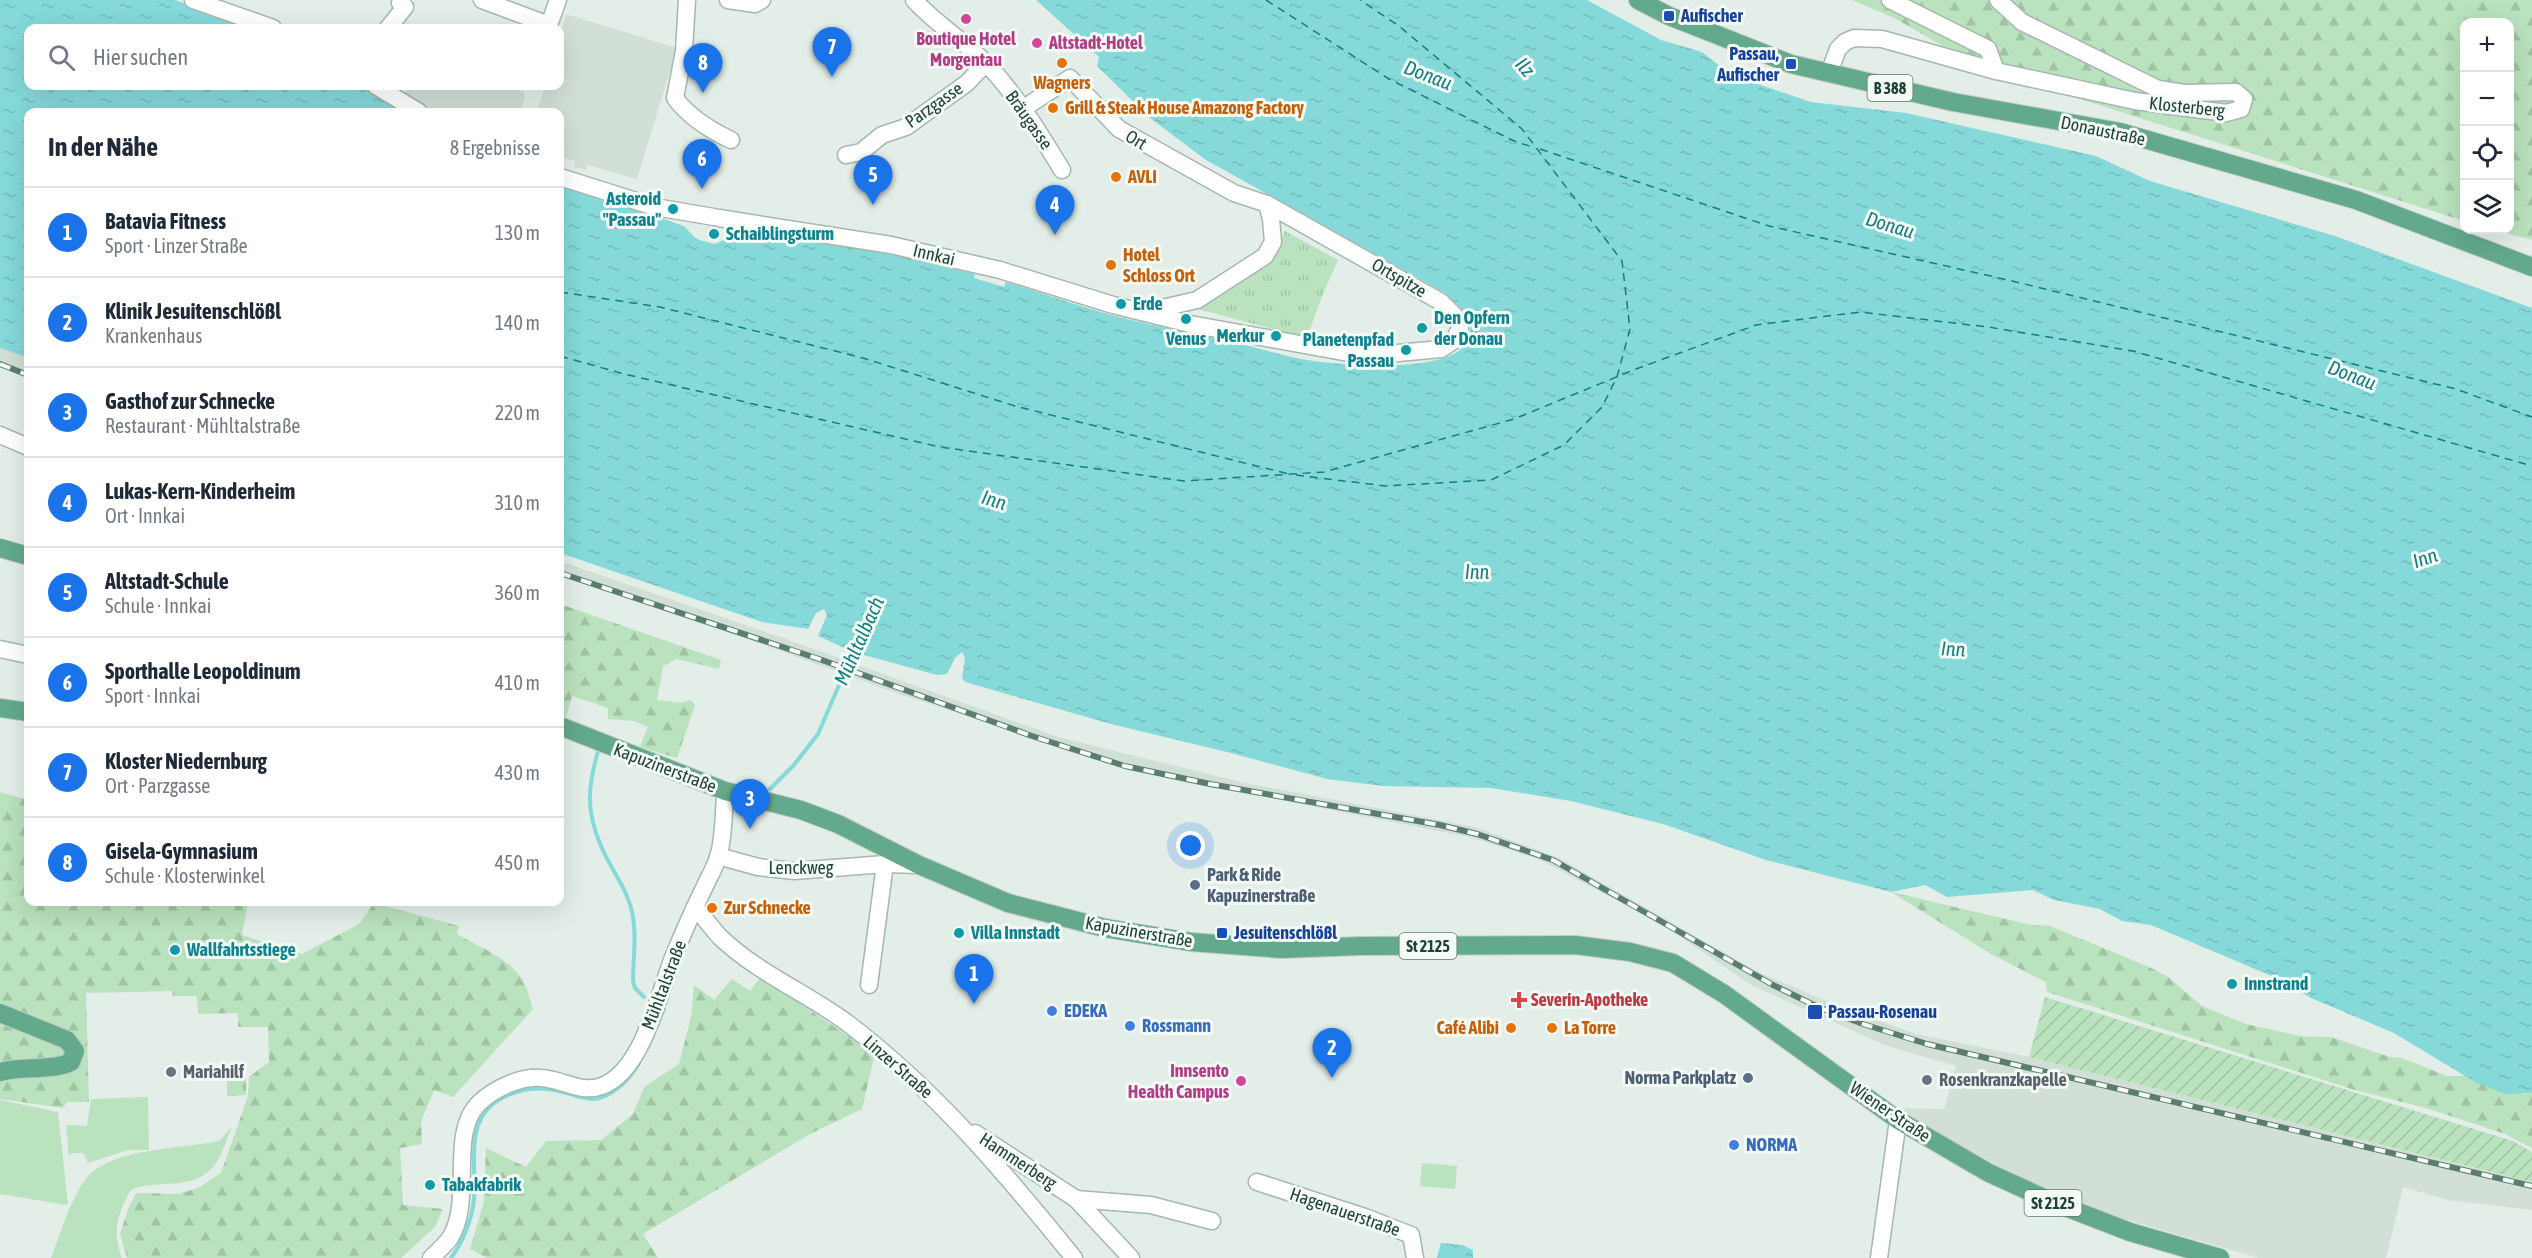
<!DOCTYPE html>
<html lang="de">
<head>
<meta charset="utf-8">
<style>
  body { margin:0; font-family:"Asap Condensed",sans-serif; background:#f6f6f7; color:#1f2937 }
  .controls { position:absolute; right:18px; top:18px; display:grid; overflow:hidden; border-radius:12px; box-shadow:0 6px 24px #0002 }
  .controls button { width:54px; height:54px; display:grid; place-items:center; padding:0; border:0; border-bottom:2px solid #e0e1e3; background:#fff; color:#1f2937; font:30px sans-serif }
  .you { position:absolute; left:1191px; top:846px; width:21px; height:21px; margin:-15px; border:4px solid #fff; border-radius:50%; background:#1a73e8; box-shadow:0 0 0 9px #1a73e833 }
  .badge { display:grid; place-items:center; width:39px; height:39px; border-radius:50%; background:#1a73e8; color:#fff; font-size:20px; font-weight:700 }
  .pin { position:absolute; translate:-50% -50px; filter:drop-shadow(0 2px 3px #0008) }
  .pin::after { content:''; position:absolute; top:32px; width:21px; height:18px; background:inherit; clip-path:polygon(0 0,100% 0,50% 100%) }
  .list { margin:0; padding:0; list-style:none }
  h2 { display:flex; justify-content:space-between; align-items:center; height:78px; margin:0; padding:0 24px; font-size:26px }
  h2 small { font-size:20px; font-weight:400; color:#747a83 }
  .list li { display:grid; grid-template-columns:39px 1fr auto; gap:18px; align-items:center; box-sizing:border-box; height:90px; padding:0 24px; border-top:2px solid #e0e1e3 }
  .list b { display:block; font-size:22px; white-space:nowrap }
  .list p { margin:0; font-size:20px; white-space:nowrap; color:#747a83 }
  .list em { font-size:20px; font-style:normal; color:#747a83 }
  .icon { flex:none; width:33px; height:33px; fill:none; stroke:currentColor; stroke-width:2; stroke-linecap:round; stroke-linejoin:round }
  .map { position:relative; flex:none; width:2532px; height:1258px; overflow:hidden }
  .search { position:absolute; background:#fff; box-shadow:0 6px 24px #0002; left:24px; top:24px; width:540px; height:66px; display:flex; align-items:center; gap:15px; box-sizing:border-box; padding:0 21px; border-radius:12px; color:#747a83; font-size:22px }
  .panel { position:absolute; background:#fff; box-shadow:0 6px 24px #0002; left:24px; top:108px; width:540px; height:798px; border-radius:12px }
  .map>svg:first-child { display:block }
</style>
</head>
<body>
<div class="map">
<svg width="2532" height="1258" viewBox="0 0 2532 1258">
  <defs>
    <pattern id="forest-firs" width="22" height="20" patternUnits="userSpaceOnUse" patternTransform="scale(1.5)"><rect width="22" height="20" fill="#bae2be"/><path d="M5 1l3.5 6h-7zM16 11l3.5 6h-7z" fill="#a0c3a4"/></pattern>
    <pattern id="cemetery-stones" width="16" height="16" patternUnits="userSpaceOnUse" patternTransform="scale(1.5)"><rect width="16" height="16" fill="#bae2be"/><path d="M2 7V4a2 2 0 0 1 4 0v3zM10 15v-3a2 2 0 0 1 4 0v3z" fill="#a0c3a4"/></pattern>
    <pattern id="park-tufts" width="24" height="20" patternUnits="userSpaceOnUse" patternTransform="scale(1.5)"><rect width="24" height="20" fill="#bae2be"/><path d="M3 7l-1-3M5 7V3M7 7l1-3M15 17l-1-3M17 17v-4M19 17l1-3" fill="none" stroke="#a0c3a4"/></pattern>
    <pattern id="garden-furrows" width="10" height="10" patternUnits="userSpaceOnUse" patternTransform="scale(1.5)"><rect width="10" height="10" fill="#bae2be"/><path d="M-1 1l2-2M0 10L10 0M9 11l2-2" fill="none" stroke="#a0c3a4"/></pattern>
    <pattern id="water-ripples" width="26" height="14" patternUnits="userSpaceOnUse" patternTransform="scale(1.5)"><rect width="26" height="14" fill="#85d9d9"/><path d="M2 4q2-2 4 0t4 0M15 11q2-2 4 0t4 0" fill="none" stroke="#73bbbb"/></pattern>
  </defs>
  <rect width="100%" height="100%" fill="#e3eee8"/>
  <g fill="#d1dfd6">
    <polygon points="566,14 677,48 637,179 587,165 586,170 574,166 575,161 560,157 560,112 537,112 545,86 560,86 560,35"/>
    <polygon points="409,86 505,86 523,92 525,97 520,112 430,112 412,103 405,94"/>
    <polygon points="0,348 28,358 28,377 0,366"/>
    <polygon points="560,561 786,639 1058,737 1241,782 1475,827 1559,858 1758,972 1833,1004 1916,1034 2029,1057 2532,1182 2532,1210 2448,1200 2403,1187 2386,1258 2259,1258 2117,1217 2008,1172 1897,1108 1944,1109 1956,1066 1887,1046 1751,985 1660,923 1538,859 1469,837 1270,798 1059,746 899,694 660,607 560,575"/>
  </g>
  <g fill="#bae2be">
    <polygon points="148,1097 149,1150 128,1150 88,1163 83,1153 73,1153 69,1156 66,1125 87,1126 91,1099"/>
    <polygon points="0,1100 58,1112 68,1205 0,1194"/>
    <path d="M232,1127C216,1169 211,1182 164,1184C153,1185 141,1185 131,1190C117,1214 112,1232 122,1258H51C60,1235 73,1191 90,1174C116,1149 180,1148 215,1142L220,1140Z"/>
    <polygon points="1422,1163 1457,1166 1455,1189 1420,1186"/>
  </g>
  <g fill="url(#forest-firs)">
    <polygon points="1852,0 2532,0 2532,240 2495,230 2510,230 2510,22 2464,22 2464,221 1979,67 1896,19"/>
    <polygon points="560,604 721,660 719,669 676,659 663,666 657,700 680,703 691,700 695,705 677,758 640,747 648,727 634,721 608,719 608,708 572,696 565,721 560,719"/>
    <path d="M0,792L28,800V902H248L242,935L302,954L359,924L374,903L459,926L457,934C479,947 510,958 524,982C528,990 530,1001 533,1009L453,1097L434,1090L421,1122L422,1144L400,1148L403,1205L443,1209L435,1227L401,1258H127L120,1234L128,1209L136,1193L178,1194L198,1188L221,1173L248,1096L249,1077L269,1062L268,1027H238V1013L198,1014L197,996H173L172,991L86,993L89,1102H67L63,1108L0,1099Z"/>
    <polygon points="1891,892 2031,925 2050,926 2149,967 2167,976 2202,1006 2246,1024 2300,1036 2331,1037 2390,1057 2402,1058 2447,1076 2465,1076 2475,1082 2523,1094 2532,1093 2532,1148 2505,1134 2426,1108 2355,1090 2047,992 2046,982 1991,954"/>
    <polygon points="760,978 875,1053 862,1109 810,1134 643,1234 658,1258 487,1258 470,1249 484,1202 486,1148 526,1167 546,1141 601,1140 633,1114 644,1087 679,1064 691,1017 694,985 714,1000 732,979 750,991"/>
  </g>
  <polygon fill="url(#cemetery-stones)" points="227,1076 246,1077 246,1095 227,1096"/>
  <polygon fill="url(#park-tufts)" points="1285,231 1338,260 1320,301 1307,338 1194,308 1269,265"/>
  <polygon fill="url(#garden-furrows)" points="2045,997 2513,1141 2532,1152 2532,1182 2029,1057"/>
  <g fill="url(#water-ripples)">
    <polygon points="0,0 175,0 253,28 28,28 28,86 363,86 406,112 28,112 28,358 0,348"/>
    <path d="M1036,0H1587L1661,40L1702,52L1731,75L1811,102L1906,113L2096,156L2150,181L2335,236L2532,308V1093L2505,1094L2475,1082L2394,1033L2311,998L2281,980L2151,925L2122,921L2100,909L2054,900L2033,890L1947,897L1925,885L1891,892L1766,860L1663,824L1571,801L1491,788L1383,786L1327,779L1231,753L1111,724L965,682L962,678L965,658L962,652L955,658L947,674L937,675L853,652L818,636L827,615L824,609L816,613L808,629L762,622L560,553V183L684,226C698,241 695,239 715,244C724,240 731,234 742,235C754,236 757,241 771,236L772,231L886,253L975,274L974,278L1004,287L1006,282C1042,293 1078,306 1115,316C1153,326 1192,333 1230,341C1254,347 1277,354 1301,359C1334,365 1456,377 1469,338C1475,318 1458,305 1445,293L1206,160L1150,118L1097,66L1099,57Z"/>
    <polygon points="1441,1243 1462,1245 1473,1250 1473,1258 1437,1258"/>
  </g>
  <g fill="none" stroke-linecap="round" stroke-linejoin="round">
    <g stroke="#85d9d9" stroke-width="4">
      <path d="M599,748C588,785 585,809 601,846C610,868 627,888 632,912C637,934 633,959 633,981L635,988L644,997"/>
      <polyline points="770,789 794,765 818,734 855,648"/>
      <polyline points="648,1047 664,1009"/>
      <path d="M451,1258C463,1242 472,1219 474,1199C477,1169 465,1126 493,1104C511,1090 536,1085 558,1091C570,1093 581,1099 594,1099C613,1097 630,1079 639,1063"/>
    </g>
    <g stroke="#137e7f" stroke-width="1.5" stroke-dasharray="8 6" stroke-linecap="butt">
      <polyline points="1266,0 1389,79 1514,141 1535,148"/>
      <polyline points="1540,149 1769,226 2008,280 2456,389 2532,417"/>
      <polyline points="560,292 660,307 863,358 1015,406 1289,474"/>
      <polyline points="560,356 624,374 940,447 1184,481 1324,472 1514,419 1636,369 1756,325 1860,312 1988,327 2133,351 2532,466"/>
      <polyline points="1296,475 1385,486 1491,480 1564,445 1602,407 1617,377 1630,329 1622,261 1522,129 1399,26 1360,0"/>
    </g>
    <g stroke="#a5b7ae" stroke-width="19">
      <g id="minor">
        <polyline points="193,0 273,28"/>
        <polyline points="482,0 549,25 558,0"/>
        <path d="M687,0L684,51L675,98C688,116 710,130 731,140"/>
        <polyline points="728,0 755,4 762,0"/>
        <path d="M914,0C936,24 964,41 987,64C1017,96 1039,132 1062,170"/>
        <polyline points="1890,0 1988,49 1996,71"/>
        <polyline points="388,28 405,7 400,3 402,0"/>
        <polyline points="1829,73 1838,49 1845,42 1854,38 1882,39 1996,71 2135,101 2226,113 2241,109 2244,99 2236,92 2184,93 2158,89 2022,22 1998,0"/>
        <polyline points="376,86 419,112"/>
        <polyline points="846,155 861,152 882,135 906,127 967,83 986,63"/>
        <polyline points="560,177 655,207 714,217"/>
        <polyline points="719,218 891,245 1000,270 1113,305 1190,324 1365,356 1441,349 1453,341 1460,329 1458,319 1441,302 1267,204 1234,193 1119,129 1070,78 1024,108"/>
        <polyline points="1149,311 1197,300 1265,256 1273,242 1271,219 1267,204"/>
        <polyline points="0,435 28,447"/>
        <polyline points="0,649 28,655"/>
        <polyline points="718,856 758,867 794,871 885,864 919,865"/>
        <path d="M695,907C704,917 712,929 721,938C759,974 809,994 850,1025C936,1091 1006,1174 1074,1258"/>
        <polyline points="869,985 885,864"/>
        <polyline points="975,1133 1076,1199 1131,1258"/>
        <polyline points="1257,1182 1365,1217 1411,1235 1415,1258"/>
        <polyline points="1076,1199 1151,1205 1212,1221"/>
        <path d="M431,1258C437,1252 445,1245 450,1238C474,1200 448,1133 479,1103C494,1089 520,1076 541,1078C563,1079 580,1094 602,1086C645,1070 660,986 676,950C685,929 694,908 704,888C709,877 716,866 719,854C724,834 724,812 725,791"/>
        <polyline points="1879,1258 1898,1120"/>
      </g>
    </g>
    <g stroke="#c1cac6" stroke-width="20">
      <g id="major">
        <polyline points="1638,0 1669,16 1791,64 1953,102 2120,132 2356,200 2532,267"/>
        <polyline points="0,548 28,556"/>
        <polyline points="0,708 28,712"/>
        <polyline points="560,726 725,791 801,810 838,824 919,865 1008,903 1105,928 1191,942 1281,949 1360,946 1575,945 1630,952 1673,963 1724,994 1898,1120 1989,1173 2055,1203 2130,1232 2220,1258"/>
        <path d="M0,1013L67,1040L75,1051L71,1062C53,1071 23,1066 0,1072"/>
      </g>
    </g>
    <use href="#minor" stroke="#fff" stroke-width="16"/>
    <use href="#major" stroke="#63a98c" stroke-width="18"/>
    <g stroke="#5b7d6f" stroke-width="6">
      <g id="rail">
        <polyline points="0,364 28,375"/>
        <polyline points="560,573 822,660 1032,736 1125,766 1210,784 1440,825 1477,834 1553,860 1773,985 1818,1007 1863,1024 1927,1044 2532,1186"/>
      </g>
    </g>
    <use href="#rail" stroke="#f4faf6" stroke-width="4" stroke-dasharray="11" stroke-linecap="butt"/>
  </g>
  <g fill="#1a4fb4" stroke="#f4faf6" stroke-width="2">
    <rect x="1663" y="10" width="12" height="12" rx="3"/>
    <rect x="1785" y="58" width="12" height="12" rx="3"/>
    <rect x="1216" y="927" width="12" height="12" rx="3"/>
    <rect x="1807" y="1004" width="16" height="16" rx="3"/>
  </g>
  <g fill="#d1479c" stroke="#f4faf6" stroke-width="2">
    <circle cx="966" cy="19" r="6"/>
    <circle cx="1037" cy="43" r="6"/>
    <circle cx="1241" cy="1081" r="6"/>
  </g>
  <g fill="#e8710a" stroke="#f4faf6" stroke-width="2">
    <circle cx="1062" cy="63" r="6"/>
    <circle cx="1053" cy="108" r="6"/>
    <circle cx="1116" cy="177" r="6"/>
    <circle cx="1111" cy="265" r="6"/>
    <circle cx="712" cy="908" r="6"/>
    <circle cx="1511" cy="1028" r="6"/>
    <circle cx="1552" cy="1028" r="6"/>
  </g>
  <g fill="#0f9aa8" stroke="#f4faf6" stroke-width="2">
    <circle cx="673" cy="209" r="6"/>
    <circle cx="714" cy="234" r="6"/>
    <circle cx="1121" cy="304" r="6"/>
    <circle cx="1186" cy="319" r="6"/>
    <circle cx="1422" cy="328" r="6"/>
    <circle cx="1276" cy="336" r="6"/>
    <circle cx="1406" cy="350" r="6"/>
    <circle cx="959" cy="933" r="6"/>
    <circle cx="175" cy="950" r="6"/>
    <circle cx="2232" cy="984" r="6"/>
    <circle cx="430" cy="1185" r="6"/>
  </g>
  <g fill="#5c6f8a" stroke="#f4faf6" stroke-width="2">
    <circle cx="1195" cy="885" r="6"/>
    <circle cx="1748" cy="1078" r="6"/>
  </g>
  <path fill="#e0444e" stroke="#f4faf6" stroke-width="2" d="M1516 991h6v6h6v6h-6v6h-6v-6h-6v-6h6z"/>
  <g fill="#3f7fe0" stroke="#f4faf6" stroke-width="2">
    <circle cx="1052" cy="1011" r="6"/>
    <circle cx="1130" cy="1026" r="6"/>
    <circle cx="1734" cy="1145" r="6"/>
  </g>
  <g fill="#6b7280" stroke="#f4faf6" stroke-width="2">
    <circle cx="171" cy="1072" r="6"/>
    <circle cx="1927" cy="1080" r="6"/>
  </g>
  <g text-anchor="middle" stroke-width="6" stroke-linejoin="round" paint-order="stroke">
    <g fill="#f4faf6" stroke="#60796e" stroke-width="1.5">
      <rect x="1867.5" y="75" width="45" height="26" rx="4.5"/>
      <rect x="1399.5" y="933" width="57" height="26" rx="4.5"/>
      <rect x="2024.5" y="1190" width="57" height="26" rx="4.5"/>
    </g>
    <g font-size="16" font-weight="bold" fill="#204234">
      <text x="1890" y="94">B 388</text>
      <text x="1428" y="952">St 2125</text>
      <text x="2053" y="1209">St 2125</text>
    </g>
    <g font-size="18" font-weight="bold" fill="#164399" stroke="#f4faf6" text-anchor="start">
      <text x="1681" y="22">Aufischer</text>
      <text x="1779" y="60" text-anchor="end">Passau,<tspan x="1779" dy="21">Aufischer</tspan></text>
      <text x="1234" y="939">Jesuitenschlößl</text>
      <text x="1828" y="1018">Passau-Rosenau</text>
    </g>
    <g font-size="18" font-weight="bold" fill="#b23c85" stroke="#f4faf6">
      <text x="966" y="45">Boutique Hotel<tspan x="966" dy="21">Morgentau</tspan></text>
      <text x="1049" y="49" text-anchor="start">Altstadt-Hotel</text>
      <text x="1229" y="1077" text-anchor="end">Innsento<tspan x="1229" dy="21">Health Campus</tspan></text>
    </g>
    <g font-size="18" font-weight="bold" fill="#c56008" stroke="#f4faf6" text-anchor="start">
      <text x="1062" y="89" text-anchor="middle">Wagners</text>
      <text x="1065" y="114">Grill &amp; Steak House Amazong Factory</text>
      <text x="1128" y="183">AVLI</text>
      <text x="1123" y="261">Hotel<tspan x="1123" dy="21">Schloss Ort</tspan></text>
      <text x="724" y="914">Zur Schnecke</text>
      <text x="1499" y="1034" text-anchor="end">Café Alibi</text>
      <text x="1564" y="1034">La Torre</text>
    </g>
    <g font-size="18" fill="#204234" stroke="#f4faf6">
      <text transform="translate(934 105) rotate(-35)" y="6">Parzgasse</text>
      <text transform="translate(2187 107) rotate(6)" y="6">Klosterberg</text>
      <text transform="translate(1029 120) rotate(55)" y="6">Bräugasse</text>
      <text transform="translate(2103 131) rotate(12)" y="6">Donaustraße</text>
      <text transform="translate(1136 140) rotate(31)" y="6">Ort</text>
      <text transform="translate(934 255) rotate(13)" y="6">Innkai</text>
      <text transform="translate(1399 278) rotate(30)" y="6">Ortspitze</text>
      <text transform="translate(665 768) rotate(21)" y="6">Kapuzinerstraße</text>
      <text x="801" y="874">Lenckweg</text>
      <text transform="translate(1139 932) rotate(10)" y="6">Kapuzinerstraße</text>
      <text transform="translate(664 985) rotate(-69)" y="6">Mühltalstraße</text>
      <text transform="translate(898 1067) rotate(41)" y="6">Linzer Straße</text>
      <text transform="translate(1890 1112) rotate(34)" y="6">Wiener Straße</text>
      <text transform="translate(1018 1161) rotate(33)" y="6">Hammerberg</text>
      <text transform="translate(1345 1212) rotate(19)" y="6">Hagenauerstraße</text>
    </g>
    <g font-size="18" font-weight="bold" fill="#0d838f" stroke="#f4faf6" text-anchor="start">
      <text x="661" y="205" text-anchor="end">Asteroid<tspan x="661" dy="21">"Passau"</tspan></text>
      <text x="726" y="240">Schaiblingsturm</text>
      <text x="1133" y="310">Erde</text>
      <text x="1434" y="324">Den Opfern<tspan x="1434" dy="21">der Donau</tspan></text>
      <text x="1264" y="342" text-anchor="end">Merkur</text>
      <text x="1186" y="345" text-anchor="middle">Venus</text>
      <text x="1394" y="346" text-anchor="end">Planetenpfad<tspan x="1394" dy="21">Passau</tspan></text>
      <text x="971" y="939">Villa Innstadt</text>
      <text x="187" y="956">Wallfahrtsstiege</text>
      <text x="2244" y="990">Innstrand</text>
      <text x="442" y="1191">Tabakfabrik</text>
    </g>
    <g font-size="18" font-weight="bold" fill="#4e5e75" stroke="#f4faf6" text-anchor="start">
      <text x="1207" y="881">Park &amp; Ride<tspan x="1207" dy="21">Kapuzinerstraße</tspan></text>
      <text x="1736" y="1084" text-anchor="end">Norma Parkplatz</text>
    </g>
    <g font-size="18" font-weight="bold" fill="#be3a42" stroke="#f4faf6" text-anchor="start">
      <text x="1531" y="1006">Severin-Apotheke</text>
    </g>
    <g font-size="18" font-weight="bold" fill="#366cbe" stroke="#f4faf6" text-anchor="start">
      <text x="1064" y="1017">EDEKA</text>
      <text x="1142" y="1032">Rossmann</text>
      <text x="1746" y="1151">NORMA</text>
    </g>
    <g font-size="18" font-weight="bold" fill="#5b616d" stroke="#f4faf6" text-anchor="start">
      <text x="183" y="1078">Mariahilf</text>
      <text x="1939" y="1086">Rosenkranzkapelle</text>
    </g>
    <g font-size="20" font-style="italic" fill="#137e7f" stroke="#f4faf6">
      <text transform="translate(1525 67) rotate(49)" y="7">Ilz</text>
      <text transform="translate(1428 75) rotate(21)" y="7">Donau</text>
      <text transform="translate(1890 225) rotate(17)" y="7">Donau</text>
      <text transform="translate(2352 375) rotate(21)" y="7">Donau</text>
      <text transform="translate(994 500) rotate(17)" y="7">Inn</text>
      <text transform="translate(2425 558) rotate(-18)" y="7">Inn</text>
      <text x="1477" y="579">Inn</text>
      <text transform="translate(859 641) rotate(-66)" y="7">Mühltalbach</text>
      <text transform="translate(1953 649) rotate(3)" y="7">Inn</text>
    </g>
  </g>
</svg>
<div class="controls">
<button>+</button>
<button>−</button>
<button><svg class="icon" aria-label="locate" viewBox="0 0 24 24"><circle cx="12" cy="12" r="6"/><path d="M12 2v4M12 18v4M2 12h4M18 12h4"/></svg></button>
<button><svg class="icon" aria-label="layers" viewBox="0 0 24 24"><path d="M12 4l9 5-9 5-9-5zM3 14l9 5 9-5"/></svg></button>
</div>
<div class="you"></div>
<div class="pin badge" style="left:974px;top:1004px">1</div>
<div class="pin badge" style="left:1332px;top:1078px">2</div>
<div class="pin badge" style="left:750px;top:829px">3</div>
<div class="pin badge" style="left:1055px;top:235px">4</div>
<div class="pin badge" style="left:873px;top:205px">5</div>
<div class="pin badge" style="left:702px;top:189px">6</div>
<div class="pin badge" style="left:832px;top:77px">7</div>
<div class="pin badge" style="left:703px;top:93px">8</div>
<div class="search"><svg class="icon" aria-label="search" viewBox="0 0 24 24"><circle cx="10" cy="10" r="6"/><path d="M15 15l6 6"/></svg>Hier suchen</div>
<section class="panel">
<h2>In der Nähe<small>8 Ergebnisse</small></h2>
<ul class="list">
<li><span class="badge">1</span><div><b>Batavia Fitness</b><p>Sport · Linzer Straße</p></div><em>130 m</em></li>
<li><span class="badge">2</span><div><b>Klinik Jesuitenschlößl</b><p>Krankenhaus</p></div><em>140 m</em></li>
<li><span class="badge">3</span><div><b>Gasthof zur Schnecke</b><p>Restaurant · Mühltalstraße</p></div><em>220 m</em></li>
<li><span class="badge">4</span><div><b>Lukas-Kern-Kinderheim</b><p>Ort · Innkai</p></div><em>310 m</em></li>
<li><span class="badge">5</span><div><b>Altstadt-Schule</b><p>Schule · Innkai</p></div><em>360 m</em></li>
<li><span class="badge">6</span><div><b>Sporthalle Leopoldinum</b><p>Sport · Innkai</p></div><em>410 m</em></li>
<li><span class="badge">7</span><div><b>Kloster Niedernburg</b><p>Ort · Parzgasse</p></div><em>430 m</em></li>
<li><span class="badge">8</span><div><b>Gisela-Gymnasium</b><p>Schule · Klosterwinkel</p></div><em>450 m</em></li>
</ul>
</section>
</div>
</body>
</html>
